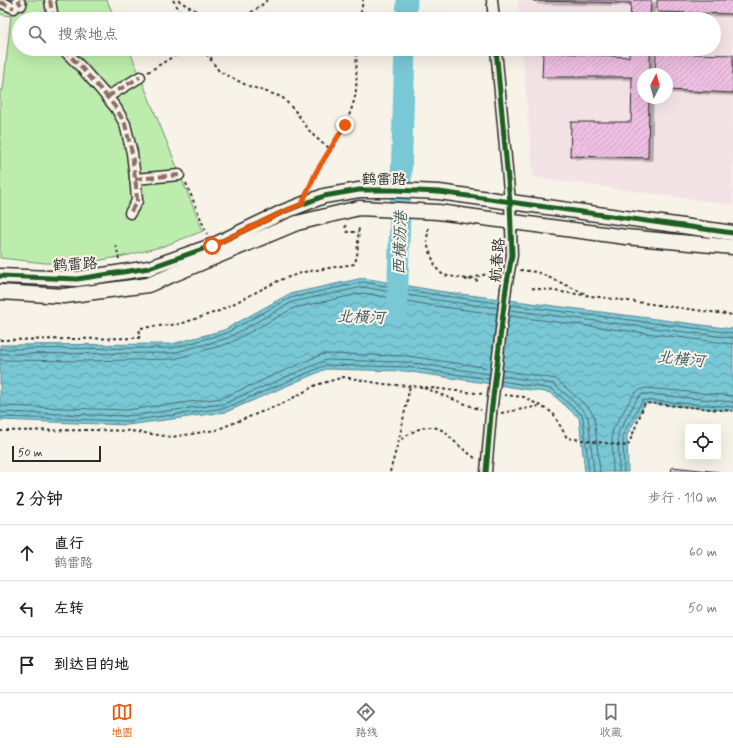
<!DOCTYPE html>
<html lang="zh">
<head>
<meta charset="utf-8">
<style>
  body { margin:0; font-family:Mynerve,"LXGW WenKai TC",sans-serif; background:#f6f6f6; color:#222 }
  .controls { position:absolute; right:12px; bottom:12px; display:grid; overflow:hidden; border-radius:4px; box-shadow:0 4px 16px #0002 }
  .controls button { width:36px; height:36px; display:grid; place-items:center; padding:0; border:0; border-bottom:1px solid #e0e0e0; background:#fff; color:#222; font:20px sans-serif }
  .compass { position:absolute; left:637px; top:68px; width:36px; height:36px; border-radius:50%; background:#fff; box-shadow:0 4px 16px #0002; rotate:6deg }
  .scale { position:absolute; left:12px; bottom:10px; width:89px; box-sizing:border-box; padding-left:4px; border:2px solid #2b2b2b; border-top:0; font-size:11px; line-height:14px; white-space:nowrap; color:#2b2b2b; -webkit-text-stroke:3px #f7f3e8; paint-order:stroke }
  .stop { position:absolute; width:12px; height:12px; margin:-9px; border:3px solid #ea580c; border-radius:50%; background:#fff }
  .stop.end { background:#ea580c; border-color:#fff; box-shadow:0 1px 4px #0008 }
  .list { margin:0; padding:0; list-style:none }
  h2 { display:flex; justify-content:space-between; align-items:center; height:52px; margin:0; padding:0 16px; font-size:17px }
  h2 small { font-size:13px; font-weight:400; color:#767676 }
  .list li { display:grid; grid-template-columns:26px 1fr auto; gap:12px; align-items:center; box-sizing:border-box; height:56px; padding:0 16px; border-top:1px solid #e0e0e0 }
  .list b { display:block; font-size:15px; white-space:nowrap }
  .list p { margin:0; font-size:13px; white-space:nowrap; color:#767676 }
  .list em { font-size:13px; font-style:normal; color:#767676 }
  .icon { flex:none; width:22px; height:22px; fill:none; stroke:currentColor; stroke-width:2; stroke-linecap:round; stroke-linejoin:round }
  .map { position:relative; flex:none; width:733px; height:472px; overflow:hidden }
  .search { position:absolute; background:#fff; box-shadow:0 4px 16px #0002; left:12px; right:12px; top:12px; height:44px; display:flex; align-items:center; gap:10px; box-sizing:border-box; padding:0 14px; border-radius:22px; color:#767676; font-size:15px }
  .sheet { height:220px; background:#fff }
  nav { display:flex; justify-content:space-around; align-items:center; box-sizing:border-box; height:56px; border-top:1px solid #e0e0e0; background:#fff; font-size:11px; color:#767676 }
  nav a { display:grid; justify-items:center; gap:2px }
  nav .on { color:#ea580c }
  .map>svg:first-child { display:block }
</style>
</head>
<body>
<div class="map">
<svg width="733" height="472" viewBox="0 0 733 472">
  <defs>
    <pattern id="water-waves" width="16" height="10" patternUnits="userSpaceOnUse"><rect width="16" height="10" fill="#79c8d6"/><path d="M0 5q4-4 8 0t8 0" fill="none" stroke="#63a3ae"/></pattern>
    <pattern id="building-hatch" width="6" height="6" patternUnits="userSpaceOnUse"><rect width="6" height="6" fill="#eebfe2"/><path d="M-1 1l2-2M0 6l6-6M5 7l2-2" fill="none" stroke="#cca4c2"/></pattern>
    <filter id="shadow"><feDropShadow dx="4" dy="2.5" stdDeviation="0" flood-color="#0004"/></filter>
  </defs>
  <rect width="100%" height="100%" fill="#f7f3e8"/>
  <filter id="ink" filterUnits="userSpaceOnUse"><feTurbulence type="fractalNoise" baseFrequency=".025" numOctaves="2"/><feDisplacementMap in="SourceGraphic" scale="8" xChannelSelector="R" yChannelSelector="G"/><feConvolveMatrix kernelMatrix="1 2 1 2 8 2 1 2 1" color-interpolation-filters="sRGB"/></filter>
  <g filter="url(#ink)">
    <path fill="#f4e3e6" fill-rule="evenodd" d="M518,0H733V205L533,177L522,49H714V19H520ZM643,74H667V98H643Z"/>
    <polygon fill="#bdedac" stroke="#748c6c" points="0,0 107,0 115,19 19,19 19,49 129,49 203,231 164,246 129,255 86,263 45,263 0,258 0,90 3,90 11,16 0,14"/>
    <polygon fill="url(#water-waves)" stroke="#5a8992" points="363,278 438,291 733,329 733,411 645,403 627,435 628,472 585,472 579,418 551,393 405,371 326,369 226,412 127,425 0,420 0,345 172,344 224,330 289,294"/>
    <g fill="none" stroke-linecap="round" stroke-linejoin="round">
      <g stroke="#4a6a6f" stroke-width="1">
        <polyline points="510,305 733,333"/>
        <polyline points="509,310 733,338"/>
        <polyline points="509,316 733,344"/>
        <polyline points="0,349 173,348 226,333 290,298 363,282 437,295 498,303"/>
        <polyline points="0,354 173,353 228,338 292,302 363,287 436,300 498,308"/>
        <polyline points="0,360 86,361 174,359 230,343 294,308 363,293 435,306 497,314"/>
        <polyline points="502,370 556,379 589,408 594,416 600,472"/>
        <polyline points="502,376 554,384 585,412 588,417 594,472"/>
        <polyline points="501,381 552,389 582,415 583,418 589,472"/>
        <polyline points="0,406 126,410 222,398 320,355 326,354 407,356 490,368"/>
        <polyline points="0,412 127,416 223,404 326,360 406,362 490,374"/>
        <polyline points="0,417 127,421 225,408 326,365 406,367 489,379"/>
        <polyline points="613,472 612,435 613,429 633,395 639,390 646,388 733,396"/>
        <polyline points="619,472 618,433 637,399 641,395 646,394 733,402"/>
        <polyline points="624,472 623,434 643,400 733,407"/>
      </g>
      <g stroke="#79c8d6" stroke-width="21">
        <polyline points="406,19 407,0"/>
        <polyline points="397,312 405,49"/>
      </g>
    </g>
    <g fill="url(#building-hatch)" stroke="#2b2b2b" filter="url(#shadow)">
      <polygon points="534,0 651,0 650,19 630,19 631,3 533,1"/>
      <polygon points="657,0 733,0 733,14 657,12"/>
      <polygon points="629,49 650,49 650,74 643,74 643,98 649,98 648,158 570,156 571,122 631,122 632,77 542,77 543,52 629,57"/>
      <polygon points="656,53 733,55 733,93 667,90 667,74 655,74"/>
      <polygon points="672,467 720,472 671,472"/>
    </g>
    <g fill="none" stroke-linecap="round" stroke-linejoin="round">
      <g stroke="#2b2b2b" stroke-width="13">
        <g id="street">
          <polyline points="18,0 21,5"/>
          <polyline points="50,0 53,19"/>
          <polyline points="492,0 494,19"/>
          <polyline points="0,2 14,8"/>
          <polyline points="63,49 81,67 102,91 116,108 125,124 132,153 136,186 137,201 130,213"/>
          <polyline points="496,49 510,202 512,255 506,288"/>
          <polyline points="107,97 140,77"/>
          <polyline points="135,179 179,175"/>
          <polyline points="486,472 491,414"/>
        </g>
      </g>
      <g stroke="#2b2b2b" stroke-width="17">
        <g id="secondary">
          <polyline points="0,276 77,279 149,268 214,245 283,212 324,196 359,190 394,190 439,192 733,233"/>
          <polyline points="0,292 64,296 148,285 297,223 359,208 438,212 626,237 733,247"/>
        </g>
      </g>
      <g stroke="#2b2b2b" stroke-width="2" stroke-dasharray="3 3" stroke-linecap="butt">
        <polyline points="173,0 185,19"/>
        <path d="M178,0C208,20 238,29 267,0"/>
        <polyline points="360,19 363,0"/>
        <polyline points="203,49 219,71 246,85 282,97 296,112 311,133 322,143 331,149"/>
        <polyline points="211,60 213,49"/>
        <polyline points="148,72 174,56 197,49"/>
        <polyline points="186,183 207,234"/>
        <path d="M309,189C322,159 344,135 353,104C359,87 355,67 357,49"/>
        <polyline points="345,225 347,232 359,232"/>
        <polyline points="428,228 427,244 436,268 443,275 479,281"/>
        <polyline points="116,245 119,259"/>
        <polyline points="520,270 537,272 588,295"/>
        <polyline points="465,280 498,271"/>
        <polyline points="532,288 733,315"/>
        <polyline points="0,340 139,338 140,328 180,324 219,311 280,280 304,272 354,264 357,257 359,226"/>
        <polyline points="424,388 481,410"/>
        <polyline points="504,395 524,397 553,413 567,438 628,446 645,403 733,411"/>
        <polyline points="501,413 540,406"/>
        <polyline points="0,431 94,430 131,431 172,437 216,430 284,403 316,385 344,377 383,384 423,387 484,394"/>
        <path d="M397,443C410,432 428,420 445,432C448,435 451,438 454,441C461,448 469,453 476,459"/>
        <polyline points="390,472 400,435 410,386"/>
      </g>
      <use href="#street" stroke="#f7f3e8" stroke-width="10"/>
      <use href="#secondary" stroke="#f7f3e8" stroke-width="14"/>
      <g stroke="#2b2b2b" stroke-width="13" stroke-linecap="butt">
        <polyline id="street-bridge" points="491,414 506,288"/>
      </g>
      <use href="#street-bridge" stroke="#f7f3e8" stroke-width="10"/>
      <g stroke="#8d6e63" stroke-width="4" stroke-dasharray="8 4" stroke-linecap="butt">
        <polyline points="18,0 21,5"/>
        <polyline points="50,0 53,19"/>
        <polyline points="0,2 14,8"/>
        <polyline points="63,49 81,67 102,91 116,108 125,124 132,153 136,186 137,201 130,213"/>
        <polyline points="107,97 140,77"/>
        <polyline points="135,179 179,175"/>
      </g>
      <g stroke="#f7f3e8" stroke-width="8">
        <g id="cycleway">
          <polyline points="0,276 77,279 149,268 214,245 283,212 324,196 359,190 394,190 439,192 733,233"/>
          <polyline points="486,472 491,414 506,288 512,255 510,202 496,49"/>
        </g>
      </g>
      <use href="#cycleway" stroke="#1b5e20" stroke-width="5"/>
    </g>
  </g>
  <g fill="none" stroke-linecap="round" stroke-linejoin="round" filter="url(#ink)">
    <polyline stroke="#ea580c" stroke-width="5" points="212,246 283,212 302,204 316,172 345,125"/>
  </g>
  <g text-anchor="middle" stroke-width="4" stroke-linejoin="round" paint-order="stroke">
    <g font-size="15" fill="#2b2b2b" stroke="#f7f3e8">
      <text x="384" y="184">鹤雷路</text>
      <text transform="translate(497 260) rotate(-85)" y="5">航春路</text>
      <text transform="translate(75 264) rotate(-3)" y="5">鹤雷路</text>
    </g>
    <g font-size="16" font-style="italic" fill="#425a5e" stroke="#f7f3e8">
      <text transform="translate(399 243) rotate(-88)" y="6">西横沥港</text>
      <text transform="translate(361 316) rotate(2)" y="6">北横河</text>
      <text transform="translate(681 358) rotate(6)" y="6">北横河</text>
    </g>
  </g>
</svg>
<div class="controls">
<button><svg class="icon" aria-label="locate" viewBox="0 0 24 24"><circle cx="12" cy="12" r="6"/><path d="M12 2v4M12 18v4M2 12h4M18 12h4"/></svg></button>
</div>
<svg class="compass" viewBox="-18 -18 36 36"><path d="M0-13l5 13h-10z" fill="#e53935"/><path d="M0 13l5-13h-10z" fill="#767676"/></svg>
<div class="scale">50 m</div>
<div class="stop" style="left:212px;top:246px"></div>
<div class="stop end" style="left:345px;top:125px"></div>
<div class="search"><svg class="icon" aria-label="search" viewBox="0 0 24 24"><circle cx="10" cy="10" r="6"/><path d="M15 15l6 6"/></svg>搜索地点</div>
</div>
<section class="sheet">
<h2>2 分钟<small>步行 · 110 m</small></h2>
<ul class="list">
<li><svg class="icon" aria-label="ahead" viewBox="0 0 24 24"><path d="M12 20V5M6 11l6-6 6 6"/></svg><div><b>直行</b><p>鹤雷路</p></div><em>60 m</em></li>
<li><svg class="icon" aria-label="left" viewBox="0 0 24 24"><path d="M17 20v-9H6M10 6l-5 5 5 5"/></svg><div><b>左转</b></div><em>50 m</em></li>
<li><svg class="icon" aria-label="arrive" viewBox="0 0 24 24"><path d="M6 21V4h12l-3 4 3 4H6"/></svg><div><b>到达目的地</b></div></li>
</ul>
</section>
<nav>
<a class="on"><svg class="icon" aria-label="map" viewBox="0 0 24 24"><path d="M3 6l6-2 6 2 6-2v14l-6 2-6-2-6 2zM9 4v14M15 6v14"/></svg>地图</a>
<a><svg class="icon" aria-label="directions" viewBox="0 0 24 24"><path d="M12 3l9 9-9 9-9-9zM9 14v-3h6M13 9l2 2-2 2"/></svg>路线</a>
<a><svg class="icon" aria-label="saved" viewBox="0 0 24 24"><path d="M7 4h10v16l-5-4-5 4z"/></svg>收藏</a>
</nav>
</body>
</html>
